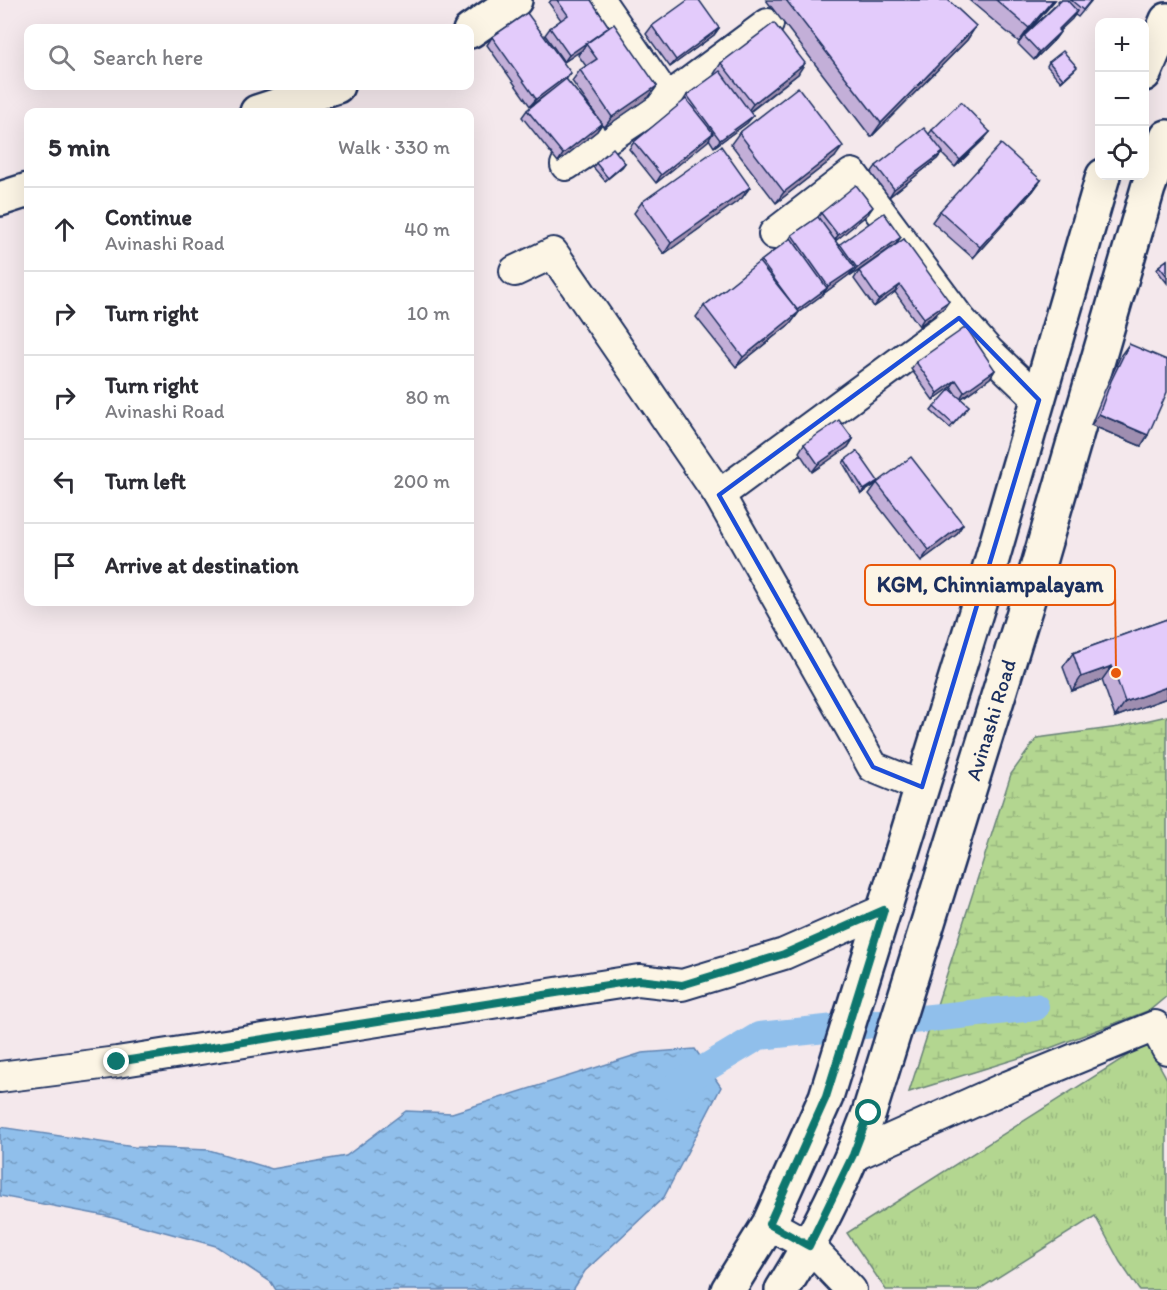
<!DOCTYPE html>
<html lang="en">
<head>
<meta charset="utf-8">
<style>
  body { margin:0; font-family:Itim,sans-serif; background:#f2f2f3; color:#2b2b33 }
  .controls { position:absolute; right:18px; top:18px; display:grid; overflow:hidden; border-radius:12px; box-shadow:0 6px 24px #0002 }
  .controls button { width:54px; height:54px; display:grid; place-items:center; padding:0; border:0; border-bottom:2px solid #e1e1e2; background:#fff; color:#2b2b33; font:30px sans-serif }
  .stop { position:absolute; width:18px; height:18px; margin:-14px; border:4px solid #0f766e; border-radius:50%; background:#fff }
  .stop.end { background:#0f766e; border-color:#fff; box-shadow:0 2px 6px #0008 }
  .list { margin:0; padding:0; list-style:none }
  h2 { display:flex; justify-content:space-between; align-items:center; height:78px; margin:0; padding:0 24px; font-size:26px }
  h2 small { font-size:20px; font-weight:400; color:#7c7c81 }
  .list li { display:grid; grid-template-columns:39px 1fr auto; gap:18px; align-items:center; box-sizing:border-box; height:84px; padding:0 24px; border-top:2px solid #e1e1e2 }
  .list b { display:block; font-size:22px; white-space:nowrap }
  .list p { margin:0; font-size:20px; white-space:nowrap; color:#7c7c81 }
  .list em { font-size:20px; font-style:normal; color:#7c7c81 }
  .icon { flex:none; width:33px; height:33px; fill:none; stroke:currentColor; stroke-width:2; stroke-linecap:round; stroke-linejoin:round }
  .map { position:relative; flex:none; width:1167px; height:1290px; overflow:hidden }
  .search { position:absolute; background:#fff; box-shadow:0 6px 24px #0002; left:24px; top:24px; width:450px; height:66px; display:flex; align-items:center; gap:15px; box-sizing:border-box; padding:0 21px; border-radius:12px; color:#7c7c81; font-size:22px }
  .panel { position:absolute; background:#fff; box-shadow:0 6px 24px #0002; left:24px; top:108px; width:450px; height:498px; border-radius:12px }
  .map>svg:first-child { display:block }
</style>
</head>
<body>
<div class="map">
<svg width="1167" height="1290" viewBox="0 0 1167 1290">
  <defs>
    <pattern id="grass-tufts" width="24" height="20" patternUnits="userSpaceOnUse" patternTransform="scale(1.5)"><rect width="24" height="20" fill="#b3d690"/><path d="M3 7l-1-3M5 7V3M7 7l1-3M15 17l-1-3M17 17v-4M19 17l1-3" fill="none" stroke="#99b87f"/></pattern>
    <pattern id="wetland-marsh" width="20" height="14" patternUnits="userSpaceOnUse" patternTransform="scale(1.5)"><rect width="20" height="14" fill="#b3d690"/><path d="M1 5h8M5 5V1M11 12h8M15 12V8" fill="none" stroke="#99b87f"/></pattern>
    <pattern id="water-ripples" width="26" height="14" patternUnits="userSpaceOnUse" patternTransform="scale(1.5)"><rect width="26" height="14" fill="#90bfeb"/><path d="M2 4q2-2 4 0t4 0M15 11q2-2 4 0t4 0" fill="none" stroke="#759cc2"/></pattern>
  </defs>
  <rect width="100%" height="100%" fill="#f4e8ec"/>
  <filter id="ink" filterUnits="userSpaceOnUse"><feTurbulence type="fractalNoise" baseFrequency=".0167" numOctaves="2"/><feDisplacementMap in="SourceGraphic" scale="12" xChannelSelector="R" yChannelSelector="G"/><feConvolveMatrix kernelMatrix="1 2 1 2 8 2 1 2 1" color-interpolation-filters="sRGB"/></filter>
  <g filter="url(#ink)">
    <polygon fill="url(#grass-tufts)" stroke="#678277" stroke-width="1.5" points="1147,1043 1167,1079 1167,1290 1139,1290 1120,1262 1095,1216 978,1290 886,1290 847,1233"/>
    <polygon fill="url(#wetland-marsh)" stroke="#678277" stroke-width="1.5" points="1167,716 1167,996 1150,1010 1045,1050 909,1092 1011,774 1037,738 1119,727"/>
    <polygon fill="url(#water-ripples)" stroke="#6185b3" stroke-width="1.5" points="695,1049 721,1087 664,1197 585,1271 573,1290 276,1290 271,1282 216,1246 106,1216 0,1196 0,1127 134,1147 209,1150 272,1169 346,1156 406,1111 452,1113 642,1053"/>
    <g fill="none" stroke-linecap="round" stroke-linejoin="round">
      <polyline stroke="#90bfeb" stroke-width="28" points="674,1087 759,1036 1035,1007"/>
      <g stroke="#1b2f5e" stroke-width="34">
        <g id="minor">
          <polyline points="667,99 768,24"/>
          <polyline points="566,165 667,99 599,0"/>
          <polyline points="774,234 852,174 959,318 988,351 1039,400"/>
          <polyline points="515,271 553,253 719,495 873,767 922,787"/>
          <polyline points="719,495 959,318"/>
          <polyline points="0,1077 117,1062 639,980 682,985 784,954 884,910"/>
          <polyline points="853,1156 1009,1086 1155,1026 1167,1049"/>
          <polyline points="769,1224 809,1246 851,1290"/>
        </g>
      </g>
      <g stroke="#1b2f5e" stroke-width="38">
        <g id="major">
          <polyline points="470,31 515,0"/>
          <polyline points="1144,74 1167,20"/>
          <polyline points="257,112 337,86"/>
          <polyline points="0,199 28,190"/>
          <polyline points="728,1290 769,1224 826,1097 986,580 1103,176"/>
          <path d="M782,1290C817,1234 846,1175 869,1113L1030,593L1148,188L1167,137"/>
        </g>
      </g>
      <use href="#minor" stroke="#fcf5e5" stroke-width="30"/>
      <use href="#major" stroke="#fcf5e5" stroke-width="33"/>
    </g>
    <g fill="#c3afd8" stroke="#1b2f5e" stroke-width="1.5">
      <polygon points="551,0 591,0 609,27 657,86 649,97 604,128 602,124 597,131 558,162 522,117 527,110 545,95 530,106 487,45 492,37 566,79 598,118 572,81 580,70 586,66 578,55 582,50 564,62 545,35 550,28 561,20 549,3"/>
      <polygon points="766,0 948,0 976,26 967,40 871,137"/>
      <polygon points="969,0 1055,0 1025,35 1059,2 1058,1 1059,0 1092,0 1078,17 1075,15 1059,31 1060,32 1055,39 1034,60 1018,44 1022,39 1019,42"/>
      <polygon points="652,26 719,28 714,35 670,67 646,34"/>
      <polygon points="1049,62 1074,70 1061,82 1047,66"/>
      <polygon points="721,63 798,74 750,112 753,116 747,123 714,147 709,139 656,183 629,149 634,142 682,103 687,95 715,75 714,74"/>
      <polygon points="932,130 990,132 984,139 955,167 941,153 937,159 889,197 871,173 876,166 929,134"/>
      <polygon points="739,133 835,157 776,203 731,144"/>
      <polygon points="596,163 625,163 622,167 605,181 593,167"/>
      <polygon points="1041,180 1033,191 973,258 932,222 940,211"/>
      <polygon points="750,187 742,198 664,254 634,213 642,202"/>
      <polygon points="821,213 868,214 835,241 839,246 840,244 896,244 851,276 850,274 799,312 791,323 736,367 696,317 704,306 761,261 789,240 792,235 818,217"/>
      <polygon points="904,239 944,308 919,326 895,292 874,307 854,279 859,271"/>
      <polygon points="1167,260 1167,283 1157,270 1159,266"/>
      <polygon points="1129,344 1148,435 1141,446 1091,425 1104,392 1121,355"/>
      <polygon points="916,362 995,370 990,378 961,399 969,406 950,428 931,411 934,407 955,393 951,387 933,400 911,369"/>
      <polygon points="853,439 848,447 812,472 799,452 804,444"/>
      <polygon points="845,460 878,481 876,484 861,494 843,463"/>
      <polygon points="877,483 963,524 956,535 921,561 869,494"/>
      <polygon points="1167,619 1167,698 1115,717 1102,680 1072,691 1063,667 1073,653"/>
    </g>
    <g fill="#9f8eb0" stroke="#1b2f5e" stroke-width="1.5">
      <polygon points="1053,0 1055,0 1019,42 1029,28"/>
      <polygon points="1077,11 1072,19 1053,37 1058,30"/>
      <polygon points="976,26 967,40 871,137 881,123"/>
      <polygon points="609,27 586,44 582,50 564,62 569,55"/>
      <polygon points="719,28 714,35 670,67 676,60"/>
      <polygon points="1060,32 1055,39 1034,60 1039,52"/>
      <polygon points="805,63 798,74 745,115 753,104"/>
      <polygon points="1077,67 1074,70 1061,82 1063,79"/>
      <polygon points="571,73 565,81 530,106 536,99"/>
      <polygon points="657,86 649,97 604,128 612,117"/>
      <polygon points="753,116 747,123 714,147 720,140"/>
      <polygon points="602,123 597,131 558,162 563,154"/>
      <polygon points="990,132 984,139 955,167 960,160"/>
      <polygon points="713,133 708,141 656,183 661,175"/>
      <polygon points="843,146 835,157 776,203 784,192"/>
      <polygon points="943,152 937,159 889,197 894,189"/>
      <polygon points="625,163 622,167 605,181 608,178"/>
      <polygon points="1041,180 1033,191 973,258 980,247"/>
      <polygon points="750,187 742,198 664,254 671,243"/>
      <polygon points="873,207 868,214 833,243 838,235"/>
      <polygon points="901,237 896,244 851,276 857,268"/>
      <polygon points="855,268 849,275 823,294 828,286"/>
      <polygon points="900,285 895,292 874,307 879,300"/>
      <polygon points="827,288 822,295 792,317 797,310"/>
      <polygon points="949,301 944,308 919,326 924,318"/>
      <polygon points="799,312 791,323 736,367 743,357"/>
      <polygon points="995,370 990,378 959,400 964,392"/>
      <polygon points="956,380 951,387 933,400 938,393"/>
      <polygon points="1099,414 1148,435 1141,446 1091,425"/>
      <polygon points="853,439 848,447 812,472 818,464"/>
      <polygon points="878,481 876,484 861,494 864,490"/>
      <polygon points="963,524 956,535 921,561 929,550"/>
      <polygon points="1112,666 1102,680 1072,691 1081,677"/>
      <polygon points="1167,687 1167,698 1115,717 1125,702"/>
    </g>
    <g fill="#e3cbfb" stroke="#1b2f5e" stroke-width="1.5">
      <polygon points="557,0 591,0 609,27 569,55 550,28 568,15"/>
      <polygon points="688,0 699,0 719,28 676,60 652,26"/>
      <polygon points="786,0 948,0 976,26 881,123"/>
      <polygon points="996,0 1053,0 1029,28"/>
      <polygon points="1062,0 1067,0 1077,11 1058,30 1060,32 1039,52 1024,36"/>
      <polygon points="1071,0 1091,0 1083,10"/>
      <polygon points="527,13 571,73 536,99 492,37"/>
      <polygon points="774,23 805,63 753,104 721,63"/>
      <polygon points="614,24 657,86 612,117 580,70 597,59 586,44"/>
      <polygon points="1063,51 1077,67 1063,79 1049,62"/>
      <polygon points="720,71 753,116 720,140 687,95"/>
      <polygon points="566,79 602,123 563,154 527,110"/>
      <polygon points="798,87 843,146 784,192 739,133"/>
      <polygon points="686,99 713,133 661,175 634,142"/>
      <polygon points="961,102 990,132 960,160 932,130"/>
      <polygon points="924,128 943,152 894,189 876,166"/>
      <polygon points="1001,144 1041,180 980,247 940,211"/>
      <polygon points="721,146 750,187 671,243 642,202"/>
      <polygon points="613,148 625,163 608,178 596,163"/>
      <polygon points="856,185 873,207 838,235 821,213"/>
      <polygon points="884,213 901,237 857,268 840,244"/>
      <polygon points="818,217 855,268 828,286 792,235"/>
      <polygon points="791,238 827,288 797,310 761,261"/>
      <polygon points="904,239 949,301 924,318 900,285 879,300 859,271"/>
      <polygon points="1167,260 1167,276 1159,266"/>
      <polygon points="759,262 799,312 743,357 704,306"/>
      <polygon points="966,327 995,370 964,392 956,380 938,393 916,362"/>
      <polygon points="1129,344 1167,360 1167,392 1148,435 1099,414 1111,381"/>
      <polygon points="950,389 969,406 953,424 934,407"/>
      <polygon points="839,420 853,439 818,464 804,444"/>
      <polygon points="857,451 878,481 864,490 845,460"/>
      <polygon points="911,457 963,524 929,550 877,483"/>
      <polygon points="1167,619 1167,687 1125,702 1112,666 1081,677 1073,653"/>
    </g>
  </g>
  <g fill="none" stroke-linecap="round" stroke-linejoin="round" filter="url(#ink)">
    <polyline stroke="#0f766e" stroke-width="8" points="117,1062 639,980 682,985 784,954 884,910 826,1097 769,1224 809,1246 853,1155 869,1113"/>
  </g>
  <path fill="none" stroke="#1d4ed8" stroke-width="4.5" stroke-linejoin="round" d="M959,318L1039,400L922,787L873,767L719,495Z"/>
  <g text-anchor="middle" stroke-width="6" stroke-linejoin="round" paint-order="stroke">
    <g font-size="21" fill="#1b2f5e" stroke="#fcf5e5">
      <text transform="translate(991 720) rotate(-73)" y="7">Avinashi Road</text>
    </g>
  </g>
  <path fill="none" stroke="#e8590c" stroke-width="2" d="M1116 673L1115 585"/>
  <circle fill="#e8590c" stroke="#fcf5e5" stroke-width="2" cx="1116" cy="673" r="6"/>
  <rect fill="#fcf5e5" stroke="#e8590c" stroke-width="2" x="865" y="565" width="250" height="40" rx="6"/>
  <g font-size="22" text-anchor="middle" font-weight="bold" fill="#1b2f5e">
    <text x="990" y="592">KGM, Chinniampalayam</text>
  </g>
</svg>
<div class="controls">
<button>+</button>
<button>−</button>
<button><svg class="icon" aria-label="locate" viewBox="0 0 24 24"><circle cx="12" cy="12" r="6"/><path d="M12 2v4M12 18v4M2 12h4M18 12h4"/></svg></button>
</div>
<div class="stop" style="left:869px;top:1113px"></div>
<div class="stop end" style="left:117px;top:1062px"></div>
<div class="search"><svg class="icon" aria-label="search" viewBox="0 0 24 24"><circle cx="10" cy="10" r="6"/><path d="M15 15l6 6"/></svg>Search here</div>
<section class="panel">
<h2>5 min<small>Walk · 330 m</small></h2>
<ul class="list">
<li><svg class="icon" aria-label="ahead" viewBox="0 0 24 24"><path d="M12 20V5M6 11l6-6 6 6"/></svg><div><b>Continue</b><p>Avinashi Road</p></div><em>40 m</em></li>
<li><svg class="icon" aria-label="right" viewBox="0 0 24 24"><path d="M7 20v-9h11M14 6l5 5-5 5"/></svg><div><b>Turn right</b></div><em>10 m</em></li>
<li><svg class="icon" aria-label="right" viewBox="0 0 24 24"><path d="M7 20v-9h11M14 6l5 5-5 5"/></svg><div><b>Turn right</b><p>Avinashi Road</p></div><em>80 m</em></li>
<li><svg class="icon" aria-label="left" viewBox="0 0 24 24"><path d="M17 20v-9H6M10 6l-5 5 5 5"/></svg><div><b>Turn left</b></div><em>200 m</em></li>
<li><svg class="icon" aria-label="arrive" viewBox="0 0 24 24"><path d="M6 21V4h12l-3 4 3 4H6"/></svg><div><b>Arrive at destination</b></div></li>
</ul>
</section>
</div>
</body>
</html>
